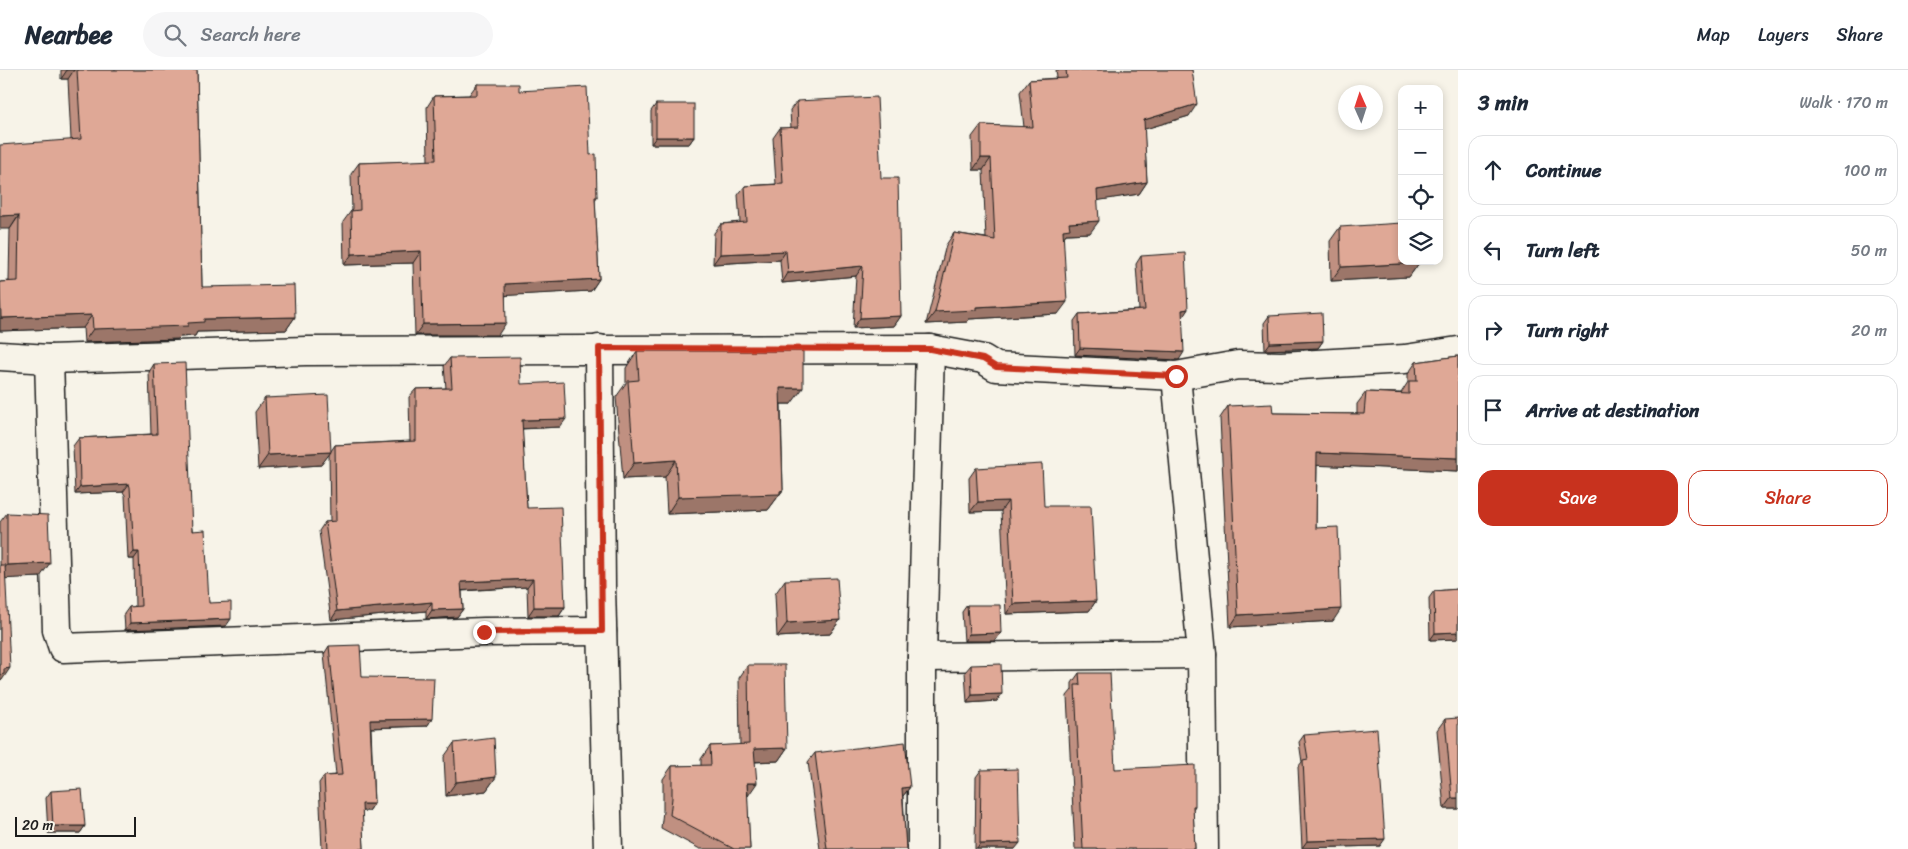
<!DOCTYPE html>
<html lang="en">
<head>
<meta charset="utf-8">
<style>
  body { margin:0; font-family:Sriracha,sans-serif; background:#f6f6f7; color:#1f2937 }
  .controls { position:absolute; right:15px; top:15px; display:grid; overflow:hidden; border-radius:10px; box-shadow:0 2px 8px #0003 }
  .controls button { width:45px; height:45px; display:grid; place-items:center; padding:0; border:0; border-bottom:1px solid #e0e1e3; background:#fff; color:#1f2937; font:25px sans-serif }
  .compass { position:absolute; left:1338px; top:15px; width:45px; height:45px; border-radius:50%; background:#fff; box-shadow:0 2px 8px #0003; rotate:357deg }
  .scale { position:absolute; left:15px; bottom:12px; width:121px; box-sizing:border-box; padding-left:5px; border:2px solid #1c1c1c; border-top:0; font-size:14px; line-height:18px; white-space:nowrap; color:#1c1c1c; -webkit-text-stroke:4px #f7f3e8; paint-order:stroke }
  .stop { position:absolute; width:15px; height:15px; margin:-11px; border:4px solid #c8321e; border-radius:50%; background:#fff }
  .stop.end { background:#c8321e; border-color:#fff; box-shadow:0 1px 5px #0008 }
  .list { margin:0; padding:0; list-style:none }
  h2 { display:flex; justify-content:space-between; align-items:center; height:65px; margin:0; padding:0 20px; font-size:21px }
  h2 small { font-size:16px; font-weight:400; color:#747a83 }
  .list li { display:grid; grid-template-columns:32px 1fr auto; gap:15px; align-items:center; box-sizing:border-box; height:70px; margin:0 10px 10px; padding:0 10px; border:1px solid #e0e1e3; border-radius:15px }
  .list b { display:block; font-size:19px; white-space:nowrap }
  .list em { font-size:16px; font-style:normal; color:#747a83 }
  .actions { display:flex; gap:10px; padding:15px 20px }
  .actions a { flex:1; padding:11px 0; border:1px solid #c8321e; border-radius:15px; text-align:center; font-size:18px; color:#c8321e }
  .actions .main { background:#c8321e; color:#fff }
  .icon { flex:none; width:28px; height:28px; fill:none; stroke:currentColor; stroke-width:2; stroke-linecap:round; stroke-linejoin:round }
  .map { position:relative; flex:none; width:1458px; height:779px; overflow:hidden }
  header { display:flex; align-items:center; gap:30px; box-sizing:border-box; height:70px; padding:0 25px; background:#fff; border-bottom:1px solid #e0e1e3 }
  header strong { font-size:24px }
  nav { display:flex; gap:28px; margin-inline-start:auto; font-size:18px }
  .search { width:350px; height:45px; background:#f6f6f7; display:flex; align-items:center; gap:12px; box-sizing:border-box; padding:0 18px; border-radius:28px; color:#747a83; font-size:19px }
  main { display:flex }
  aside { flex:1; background:#fff }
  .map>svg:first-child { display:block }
</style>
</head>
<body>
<header>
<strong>Nearbee</strong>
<div class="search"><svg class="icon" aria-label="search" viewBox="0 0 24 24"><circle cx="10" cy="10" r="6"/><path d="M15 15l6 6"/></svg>Search here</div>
<nav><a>Map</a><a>Layers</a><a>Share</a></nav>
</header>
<main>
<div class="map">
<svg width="1458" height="779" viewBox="0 0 1458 779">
  <rect width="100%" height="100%" fill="#f7f3e8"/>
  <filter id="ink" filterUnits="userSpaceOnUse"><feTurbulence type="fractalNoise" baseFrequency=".02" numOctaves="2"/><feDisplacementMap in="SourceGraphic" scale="10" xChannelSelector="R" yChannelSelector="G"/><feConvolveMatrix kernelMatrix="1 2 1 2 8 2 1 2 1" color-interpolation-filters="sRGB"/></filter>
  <g filter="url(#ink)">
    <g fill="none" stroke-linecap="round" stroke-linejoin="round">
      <g stroke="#1c1c1c" stroke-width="31">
        <g id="street">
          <polyline points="599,279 601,517 608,779"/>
          <polyline points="0,286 49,289 306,281 930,279 983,289 996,297 1176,306 1238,295 1281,296 1405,289 1458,281"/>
          <polyline points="49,289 57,560 63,578 484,562 602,561"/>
          <polyline points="1176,306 1202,584 1204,779"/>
          <polyline points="922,587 1202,584"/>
          <polyline points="922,779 922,587 930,279"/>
        </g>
      </g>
      <use href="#street" stroke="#f7f3e8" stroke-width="28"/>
    </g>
    <g fill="#c09081" stroke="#1c1c1c">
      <polygon points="61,0 197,0 202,217 295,247 286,260 197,262 195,266 180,267 178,269 84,272 83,258 0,261 0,212 9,211 10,159 71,69 68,9 61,9"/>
      <polygon points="1056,0 1192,0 1189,46 1144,59 1147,112 1139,124 1098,130 1090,163 1066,164 1063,168 1058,244 969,249 967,252 926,254 946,175 954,163 986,168 983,100 973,100 972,67 981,55 1024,57 1020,22 1029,10 1057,8"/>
      <polygon points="477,14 519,21 590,85 597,127 595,130 599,209 591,221 506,225 498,265 415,265 413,193 344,195 343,152 351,141 352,141 351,104 359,93 428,91 427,37 434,26 469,25"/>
      <polygon points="797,31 881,108 901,246 894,256 853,258 856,206 782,213 780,190 713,194 714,163 721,154 740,152 738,125 745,116 776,114 773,68 780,58 791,58 790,40"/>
      <polygon points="656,34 694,67 689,74 651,74 651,41"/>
      <polygon points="1340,157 1419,193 1409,207 1331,211 1330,171"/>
      <polygon points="1141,186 1188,239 1182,247 1179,290 1075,285 1074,251 1079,244 1139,240 1136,194"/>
      <polygon points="1269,246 1323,271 1318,278 1265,280 1264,253"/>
      <polygon points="637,281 791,334 781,334 783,420 768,440 667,444 665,407 623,409 616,327 626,313 626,298"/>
      <polygon points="1458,286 1458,401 1317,395 1316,458 1333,551 1230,557 1220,348 1228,336 1273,343 1357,344 1357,334 1366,322 1401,323 1408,312 1408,304 1416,292"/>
      <polygon points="450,288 521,314 560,357 522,359 527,438 565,537 559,546 528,546 527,517 462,521 463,539 457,547 426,549 426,541 331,550 319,461 325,452 330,452 329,384 321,395 258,399 255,342 265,328 331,381 335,375 410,371 409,327 416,319 446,318 444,296"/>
      <polygon points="154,294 209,533 226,556 125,560 124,544 129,537 135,537 134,489 128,489 125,425 123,422 75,424 73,376 79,368 151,364 149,302"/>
      <polygon points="976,398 1044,436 1096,531 1089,541 1006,544 1001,441 970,442 969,408"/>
      <polygon points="7,443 40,507 5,508 2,610 0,611 0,452"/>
      <polygon points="785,510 840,550 830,564 777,567 775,524"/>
      <polygon points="1458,519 1458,569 1430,570 1429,528 1434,521"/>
      <polygon points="967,535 1001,563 995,571 964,571 962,542"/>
      <polygon points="329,576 362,607 432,649 427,656 371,658 374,734 369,741 362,741 364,779 322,779 319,713 324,706 336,705 324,584"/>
      <polygon points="748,595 787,678 778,691 755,692 747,726 750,779 700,779 661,758 663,741 663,709 672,696 701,696 701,689 710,676 740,675 739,608"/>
      <polygon points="971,595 997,631 967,633 965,602"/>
      <polygon points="1079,603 1115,699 1195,736 1193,739 1195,779 1075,779 1067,626 1072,620 1072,613"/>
      <polygon points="1445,649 1458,739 1444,739 1437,660"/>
      <polygon points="1304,665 1380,776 1302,778 1298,697 1302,692 1299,672"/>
      <polygon points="454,673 496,707 486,721 446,726 444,687"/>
      <polygon points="815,683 910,717 903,726 906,779 820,779 808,692"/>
      <polygon points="981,700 1015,779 975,779 976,707"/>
      <polygon points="51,721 85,756 80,763 48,763 46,728"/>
    </g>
    <g fill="#9c7669" stroke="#1c1c1c">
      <polygon points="67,0 74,0 68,9 61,9"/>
      <polygon points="1197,34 1189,46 1135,62 1144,50"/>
      <polygon points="656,67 694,67 689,74 651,74"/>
      <polygon points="981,88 991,88 983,100 973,100"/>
      <polygon points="1147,112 1139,124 1089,132 1097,120"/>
      <polygon points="19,145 10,159 0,159 0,146"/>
      <polygon points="1099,151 1090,163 1066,164 1061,171 1063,160 1069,153"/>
      <polygon points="421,181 413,193 344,195 352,184"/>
      <polygon points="786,181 780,190 713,194 720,184"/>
      <polygon points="1419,193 1409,207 1331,211 1341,197"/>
      <polygon points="863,196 856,206 782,213 788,203"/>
      <polygon points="599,209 591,221 497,226 505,214"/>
      <polygon points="1067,232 1058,244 969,249 967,252 926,254 935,242 976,237"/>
      <polygon points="1188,239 1183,247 1177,247 1182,240"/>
      <polygon points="92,245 83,258 0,261 0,249 1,248"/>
      <polygon points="901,246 894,256 853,258 860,248"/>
      <polygon points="295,247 286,260 197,262 195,266 180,267 178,269 84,272 93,259 204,249"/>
      <polygon points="506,253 498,265 415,265 423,254"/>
      <polygon points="1323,271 1318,278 1265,280 1270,273"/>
      <polygon points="1080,278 1184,282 1179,290 1075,285"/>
      <polygon points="780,318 803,318 791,334 769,334"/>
      <polygon points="566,349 560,357 516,359 522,350"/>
      <polygon points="331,382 321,395 258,399 268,385"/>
      <polygon points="1317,383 1458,388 1458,401 1309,395"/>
      <polygon points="676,390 665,407 623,409 634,393"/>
      <polygon points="129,414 123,422 75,424 80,417"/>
      <polygon points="783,420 768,440 667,444 678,427"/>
      <polygon points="1008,431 1001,441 970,442 978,432"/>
      <polygon points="134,482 139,482 134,489 128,489"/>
      <polygon points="50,493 40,507 0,509 0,505 7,495"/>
      <polygon points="533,509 527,517 455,521 461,512"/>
      <polygon points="1096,531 1089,541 1006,544 1013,534"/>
      <polygon points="432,532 426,541 331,550 337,541"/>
      <polygon points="534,537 565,537 559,546 528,546"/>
      <polygon points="463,539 457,547 426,549 432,540"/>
      <polygon points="1341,539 1333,551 1230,557 1238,545"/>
      <polygon points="231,549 226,556 125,560 130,553"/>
      <polygon points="840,550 830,564 777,567 787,553"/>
      <polygon points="1458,562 1458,569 1430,570 1435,563"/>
      <polygon points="1001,563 995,571 964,571 969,564"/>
      <polygon points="10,598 2,610 0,611 0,605 4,599"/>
      <polygon points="1002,624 997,631 967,633 972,625"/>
      <polygon points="432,649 427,656 365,658 370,650"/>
      <polygon points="787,678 778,691 745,692 754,679"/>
      <polygon points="496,707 486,721 446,726 456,712"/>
      <polygon points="747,713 757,713 748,726"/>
      <polygon points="910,717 903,726 896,727 902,718"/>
      <polygon points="1452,728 1458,728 1458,739 1444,739"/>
      <polygon points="362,734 374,734 369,741 357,741"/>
      <polygon points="53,756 85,756 80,763 48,763"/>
      <polygon points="1385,769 1380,776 1302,778 1307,771"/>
      <polygon points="1020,773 1015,779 977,779 980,774"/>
    </g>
    <g fill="#dfa896" stroke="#1c1c1c">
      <polygon points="77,0 197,0 202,217 294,215 295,247 204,249 204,252 188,253 188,256 93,259 92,245 1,248 0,212 18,211 19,145 0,146 0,75 81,69"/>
      <polygon points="1066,0 1192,0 1197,34 1144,50 1147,112 1097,120 1099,151 1069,153 1070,159 1063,160 1067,232 976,237 976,240 935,242 954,163 995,170 991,88 981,88 981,55 1033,57 1029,10 1067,8"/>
      <polygon points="477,14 519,14 519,21 587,17 590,85 596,84 597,127 595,127 599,209 505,214 506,253 423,254 421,181 352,184 351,141 360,140 359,93 436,90 434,26 477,25"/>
      <polygon points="877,27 881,108 898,108 901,246 860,248 863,196 788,203 786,181 720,184 721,154 747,152 745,116 783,114 780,58 798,57 797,31"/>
      <rect x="656" y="34" width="38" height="33"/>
      <polygon points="1402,153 1402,191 1419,191 1419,193 1341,197 1340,157"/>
      <polygon points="1185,183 1188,239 1182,240 1184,282 1080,278 1079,244 1145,240 1141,186"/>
      <polygon points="1322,243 1323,271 1270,273 1269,246"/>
      <polygon points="637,281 803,281 803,318 780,318 783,420 780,421 780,424 678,427 676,390 634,393 628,311 639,310"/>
      <polygon points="1458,286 1458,388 1317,383 1316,458 1338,457 1341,539 1238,545 1228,336 1272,334 1273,343 1364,344 1366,322 1409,324 1409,311 1417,311 1416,292"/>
      <polygon points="520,287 521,314 564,312 566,349 522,350 527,438 561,437 565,537 534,537 533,509 461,512 463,539 432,540 432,532 337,541 325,452 336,451 335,375 416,371 416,319 452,318 450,288"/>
      <polygon points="185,293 192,461 205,460 209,533 231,532 231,549 130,553 129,537 141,536 139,482 134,482 130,417 129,414 80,417 79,368 157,364 154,294"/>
      <polygon points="328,325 331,382 268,385 265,328"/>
      <polygon points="1042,394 1044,436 1091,436 1096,531 1013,534 1008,431 978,432 976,398"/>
      <polygon points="7,443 48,445 50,493 7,495"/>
      <polygon points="0,495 5,495 10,598 4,599 4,604 0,605"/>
      <polygon points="837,508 840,550 787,553 785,510"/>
      <polygon points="1458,519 1458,562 1435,563 1434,521"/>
      <polygon points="967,535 1000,535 1001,563 969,564"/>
      <polygon points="360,575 362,607 434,608 432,649 370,650 374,734 362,734 364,779 328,779 324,706 342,705 329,576"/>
      <polygon points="1001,594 1002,624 972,625 971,595"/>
      <polygon points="748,595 785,595 787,678 754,679 757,713 747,713 750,779 734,779 670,745 672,728 672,696 711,695 710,676 749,674"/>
      <polygon points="1079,603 1110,603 1115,699 1195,695 1195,736 1193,736 1195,779 1083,779 1075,615 1080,615"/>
      <polygon points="1458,648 1458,728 1452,728 1445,649"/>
      <polygon points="1377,659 1385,769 1307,771 1303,690 1308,689 1304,665"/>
      <polygon points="494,668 496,707 456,712 454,673"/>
      <polygon points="905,672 910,717 902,718 906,779 827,779 815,683"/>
      <polygon points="1018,699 1020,773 980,774 981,700"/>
      <polygon points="82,719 85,756 53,756 51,721"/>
    </g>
  </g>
  <g fill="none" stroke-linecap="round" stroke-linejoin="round" filter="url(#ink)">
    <polyline stroke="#c8321e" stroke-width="6" points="484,562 602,561 599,278 930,279 983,289 996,297 1176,306"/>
  </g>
</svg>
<div class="controls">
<button>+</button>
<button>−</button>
<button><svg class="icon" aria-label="locate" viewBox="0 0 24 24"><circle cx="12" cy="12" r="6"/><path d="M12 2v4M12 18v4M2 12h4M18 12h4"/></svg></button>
<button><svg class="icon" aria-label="layers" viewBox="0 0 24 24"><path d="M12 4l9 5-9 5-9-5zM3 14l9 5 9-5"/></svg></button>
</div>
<svg class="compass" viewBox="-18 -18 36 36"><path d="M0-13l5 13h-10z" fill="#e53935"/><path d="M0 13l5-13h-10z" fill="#747a83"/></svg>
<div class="scale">20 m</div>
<div class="stop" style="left:1176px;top:306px"></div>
<div class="stop end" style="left:484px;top:562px"></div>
</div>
<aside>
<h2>3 min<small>Walk · 170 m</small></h2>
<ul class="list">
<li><svg class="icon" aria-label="ahead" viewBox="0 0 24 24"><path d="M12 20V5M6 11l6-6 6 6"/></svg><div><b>Continue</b></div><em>100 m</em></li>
<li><svg class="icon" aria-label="left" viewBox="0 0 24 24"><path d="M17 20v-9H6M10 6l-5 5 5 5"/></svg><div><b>Turn left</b></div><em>50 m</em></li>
<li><svg class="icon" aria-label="right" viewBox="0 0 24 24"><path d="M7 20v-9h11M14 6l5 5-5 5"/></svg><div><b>Turn right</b></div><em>20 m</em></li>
<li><svg class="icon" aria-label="arrive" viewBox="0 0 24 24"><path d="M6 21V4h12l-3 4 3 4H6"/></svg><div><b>Arrive at destination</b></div></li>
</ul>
<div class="actions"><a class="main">Save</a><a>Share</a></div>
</aside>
</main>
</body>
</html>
